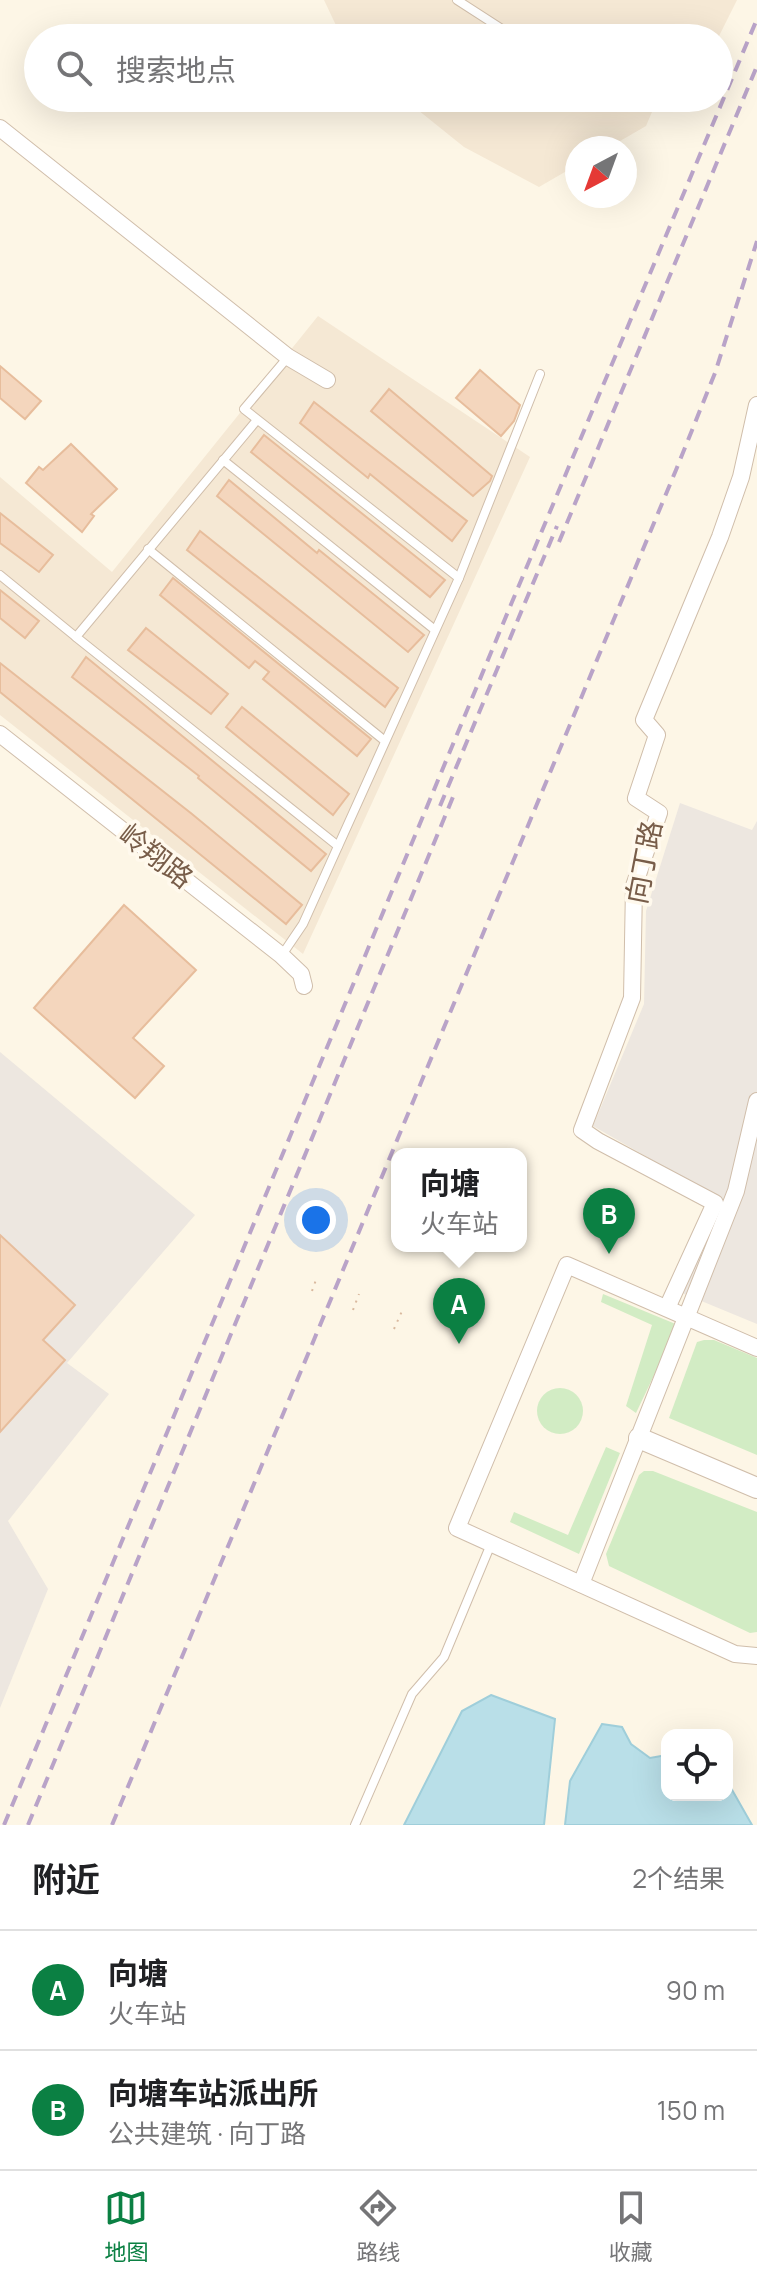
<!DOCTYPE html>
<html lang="zh">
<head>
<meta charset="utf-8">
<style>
  body { margin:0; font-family:Manrope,"Noto Sans SC",sans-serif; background:#f6f6f6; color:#202124 }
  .controls { position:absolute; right:24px; bottom:24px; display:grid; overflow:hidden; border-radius:16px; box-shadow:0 8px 32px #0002 }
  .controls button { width:72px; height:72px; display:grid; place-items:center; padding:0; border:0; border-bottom:2px solid #e0e0e0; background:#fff; color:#202124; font:40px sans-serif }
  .compass { position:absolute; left:565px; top:136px; width:72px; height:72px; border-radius:50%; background:#fff; box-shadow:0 8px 32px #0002; rotate:221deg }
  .you { position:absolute; left:316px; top:1220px; width:28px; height:28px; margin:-20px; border:6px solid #fff; border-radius:50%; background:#1a73e8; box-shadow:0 0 0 12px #1a73e833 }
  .badge { display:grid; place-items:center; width:52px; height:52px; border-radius:50%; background:#0b8043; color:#fff; font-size:26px; font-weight:700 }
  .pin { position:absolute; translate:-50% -66px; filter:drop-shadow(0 2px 4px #0008) }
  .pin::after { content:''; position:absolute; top:42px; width:28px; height:24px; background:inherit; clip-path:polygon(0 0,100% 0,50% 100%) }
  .popup { position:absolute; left:391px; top:1148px; width:136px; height:104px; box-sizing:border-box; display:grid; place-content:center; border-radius:16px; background:#fff; filter:drop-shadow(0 2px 6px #0005); font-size:26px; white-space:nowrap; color:#757577 }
  .popup b { font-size:30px; color:#202124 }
  .popup::after { content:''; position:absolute; left:50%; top:100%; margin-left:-16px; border:16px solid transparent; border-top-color:#fff }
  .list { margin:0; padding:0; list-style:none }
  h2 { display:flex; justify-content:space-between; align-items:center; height:104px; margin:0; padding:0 32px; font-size:34px }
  h2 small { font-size:26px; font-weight:400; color:#757577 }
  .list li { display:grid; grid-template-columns:52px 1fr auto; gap:24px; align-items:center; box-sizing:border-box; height:120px; padding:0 32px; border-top:2px solid #e0e0e0 }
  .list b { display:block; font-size:30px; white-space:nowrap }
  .list p { margin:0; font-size:26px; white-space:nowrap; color:#757577 }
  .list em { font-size:26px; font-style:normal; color:#757577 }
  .icon { flex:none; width:44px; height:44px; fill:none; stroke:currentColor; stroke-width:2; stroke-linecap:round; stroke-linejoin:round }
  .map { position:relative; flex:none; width:757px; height:1825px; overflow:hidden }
  .search { position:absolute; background:#fff; box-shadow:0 8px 32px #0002; left:24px; right:24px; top:24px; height:88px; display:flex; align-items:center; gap:20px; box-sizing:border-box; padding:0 28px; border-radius:44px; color:#757577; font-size:30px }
  .sheet { height:344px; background:#fff }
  nav { display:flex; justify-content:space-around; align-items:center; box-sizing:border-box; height:112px; border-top:2px solid #e0e0e0; background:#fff; font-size:22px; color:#757577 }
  nav a { display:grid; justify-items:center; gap:4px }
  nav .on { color:#0b8043 }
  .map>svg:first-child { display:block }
</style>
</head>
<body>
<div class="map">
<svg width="757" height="1825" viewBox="0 0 757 1825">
  <rect width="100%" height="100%" fill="#fdf6e6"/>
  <g fill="#f5e8d4">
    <polygon points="324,0 737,0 718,38 342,38"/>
    <polygon points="403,98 658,98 646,126 608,148 577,148 577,165 539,187 464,147"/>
    <polygon points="318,316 530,457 303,954 0,715 0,477 112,572"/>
  </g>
  <g fill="#ede7e0">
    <polygon points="680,803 752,830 757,821 757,1324 682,1293 722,1200 593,1126 644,1004 646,911"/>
    <polygon points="0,1052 195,1215 67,1363 109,1394 8,1521 48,1589 0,1708"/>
  </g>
  <g fill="#d2ecc4">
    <polygon points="603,1294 678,1325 636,1413 626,1406 652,1325 601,1302"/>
    <polygon points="704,1340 714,1340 757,1358 757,1455 669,1418 697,1342"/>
    <circle cx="560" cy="1411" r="23"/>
    <polygon points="606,1447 620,1453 579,1554 510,1522 514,1512 568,1535"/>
    <polygon points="644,1471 653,1471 757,1512 757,1632 750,1633 609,1566 606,1554 639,1475"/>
  </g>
  <g fill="#b9dfe8" stroke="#9fceda" stroke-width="2">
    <polygon points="491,1695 555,1719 544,1825 404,1825 462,1711"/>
    <polygon points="602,1724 622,1727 631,1744 650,1758 667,1755 667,1795 727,1795 727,1781 752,1825 565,1825 570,1781"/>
  </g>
  <g fill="#f4d6bd" stroke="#e7bd9c" stroke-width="2">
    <polygon points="0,366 41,401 25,419 0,398"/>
    <polygon points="480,370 520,405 514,421 501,436 456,398"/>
    <polygon points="389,389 492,476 490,481 473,496 371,411"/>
    <polygon points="314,402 467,521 452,541 370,474 368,478 300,423"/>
    <polygon points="264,435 445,580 430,597 251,452"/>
    <polygon points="71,444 117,489 91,514 94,516 82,532 26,483 39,467 43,470"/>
    <polygon points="229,480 317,553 319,550 424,635 408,652 217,496"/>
    <polygon points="0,513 53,555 39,572 0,543"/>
    <polygon points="200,531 398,688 385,707 187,550"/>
    <polygon points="173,578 371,739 357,756 263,679 269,672 255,661 249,668 160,595"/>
    <polygon points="0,590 39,621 25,638 0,618"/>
    <polygon points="146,628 228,694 211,714 128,650"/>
    <polygon points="86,657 326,854 311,871 198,778 199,776 72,677"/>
    <polygon points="0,663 192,814 302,905 286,924 0,692"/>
    <polygon points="242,707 349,794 333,815 226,727"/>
    <polygon points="124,905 196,970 133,1038 164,1066 135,1098 34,1008"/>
    <polygon points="0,1235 75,1305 43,1340 65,1360 0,1432"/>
  </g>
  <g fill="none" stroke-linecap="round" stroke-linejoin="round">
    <g stroke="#d0beab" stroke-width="10">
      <g id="service">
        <polyline points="457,0 516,38"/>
        <polyline points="288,357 244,409 459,578"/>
        <polyline points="257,420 76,637 338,846"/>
        <polyline points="223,460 435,630"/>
        <polyline points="148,549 385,741"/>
        <polyline points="0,575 76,637"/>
        <polyline points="282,955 303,924 459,578 540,374"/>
        <polyline points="355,1825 412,1694 444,1657 491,1544"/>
      </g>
    </g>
    <g stroke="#d0beab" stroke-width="18">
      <g id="minor">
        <polyline points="0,128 288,357 327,380"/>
        <polyline points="0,734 281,955 301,974 304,986"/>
        <polyline points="667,1308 715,1203 598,1141 582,1130 632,998 634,886 659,813 636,798 657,735 644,720 720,537 741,477 757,405"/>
        <polyline points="757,1348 567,1265 457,1528 735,1654 757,1656"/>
        <polyline points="581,1584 736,1191 757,1101"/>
      </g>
    </g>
    <g stroke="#d0beab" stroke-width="22">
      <polyline id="tertiary" points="639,1438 757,1488"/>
    </g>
    <g stroke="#d9b99f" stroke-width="2" stroke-dasharray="2 6" stroke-linecap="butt">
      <polyline points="312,1291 317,1277"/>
      <polyline points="353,1310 359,1294"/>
      <polyline points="394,1329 402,1311"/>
    </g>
    <use href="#service" stroke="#fff" stroke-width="8"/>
    <use href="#minor" stroke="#fff" stroke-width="16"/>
    <use href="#tertiary" stroke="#fff" stroke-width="20"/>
    <g stroke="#b9a3c8" stroke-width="4" stroke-dasharray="12 8" stroke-linecap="butt">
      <polyline points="559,542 757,66"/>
      <polyline points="440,806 557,526"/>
      <polyline points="4,1825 512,602 757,19"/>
      <polyline points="28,1825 453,797"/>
      <polyline points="112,1825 676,470 715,373 757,241"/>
    </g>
  </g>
  <g text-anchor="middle" stroke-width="7" stroke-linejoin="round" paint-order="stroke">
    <g font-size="28" fill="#785d49" stroke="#fff9ed">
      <text transform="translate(156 856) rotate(38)" y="10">岭翔路</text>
      <text transform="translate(644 862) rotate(-79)" y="10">向丁路</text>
    </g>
  </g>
</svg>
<div class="controls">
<button><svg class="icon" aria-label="locate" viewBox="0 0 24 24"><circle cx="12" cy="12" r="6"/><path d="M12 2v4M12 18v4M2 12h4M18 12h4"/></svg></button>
</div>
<svg class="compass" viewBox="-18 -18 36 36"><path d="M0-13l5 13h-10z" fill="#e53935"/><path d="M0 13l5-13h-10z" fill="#757577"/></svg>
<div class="you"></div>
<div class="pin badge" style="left:459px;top:1344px">A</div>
<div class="popup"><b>向塘</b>火车站</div>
<div class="pin badge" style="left:609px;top:1254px">B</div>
<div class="search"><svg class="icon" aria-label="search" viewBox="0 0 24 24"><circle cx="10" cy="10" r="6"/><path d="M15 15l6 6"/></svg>搜索地点</div>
</div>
<section class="sheet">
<h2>附近<small>2个结果</small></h2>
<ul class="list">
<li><span class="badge">A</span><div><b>向塘</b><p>火车站</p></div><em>90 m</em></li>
<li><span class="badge">B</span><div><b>向塘车站派出所</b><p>公共建筑 · 向丁路</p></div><em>150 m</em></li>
</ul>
</section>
<nav>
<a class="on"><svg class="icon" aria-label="map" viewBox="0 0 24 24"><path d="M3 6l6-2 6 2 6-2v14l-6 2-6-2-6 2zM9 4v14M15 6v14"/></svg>地图</a>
<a><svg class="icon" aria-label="directions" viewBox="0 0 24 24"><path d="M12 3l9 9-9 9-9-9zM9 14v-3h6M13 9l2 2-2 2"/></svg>路线</a>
<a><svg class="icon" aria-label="saved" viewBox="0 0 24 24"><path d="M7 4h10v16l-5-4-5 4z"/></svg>收藏</a>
</nav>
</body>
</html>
